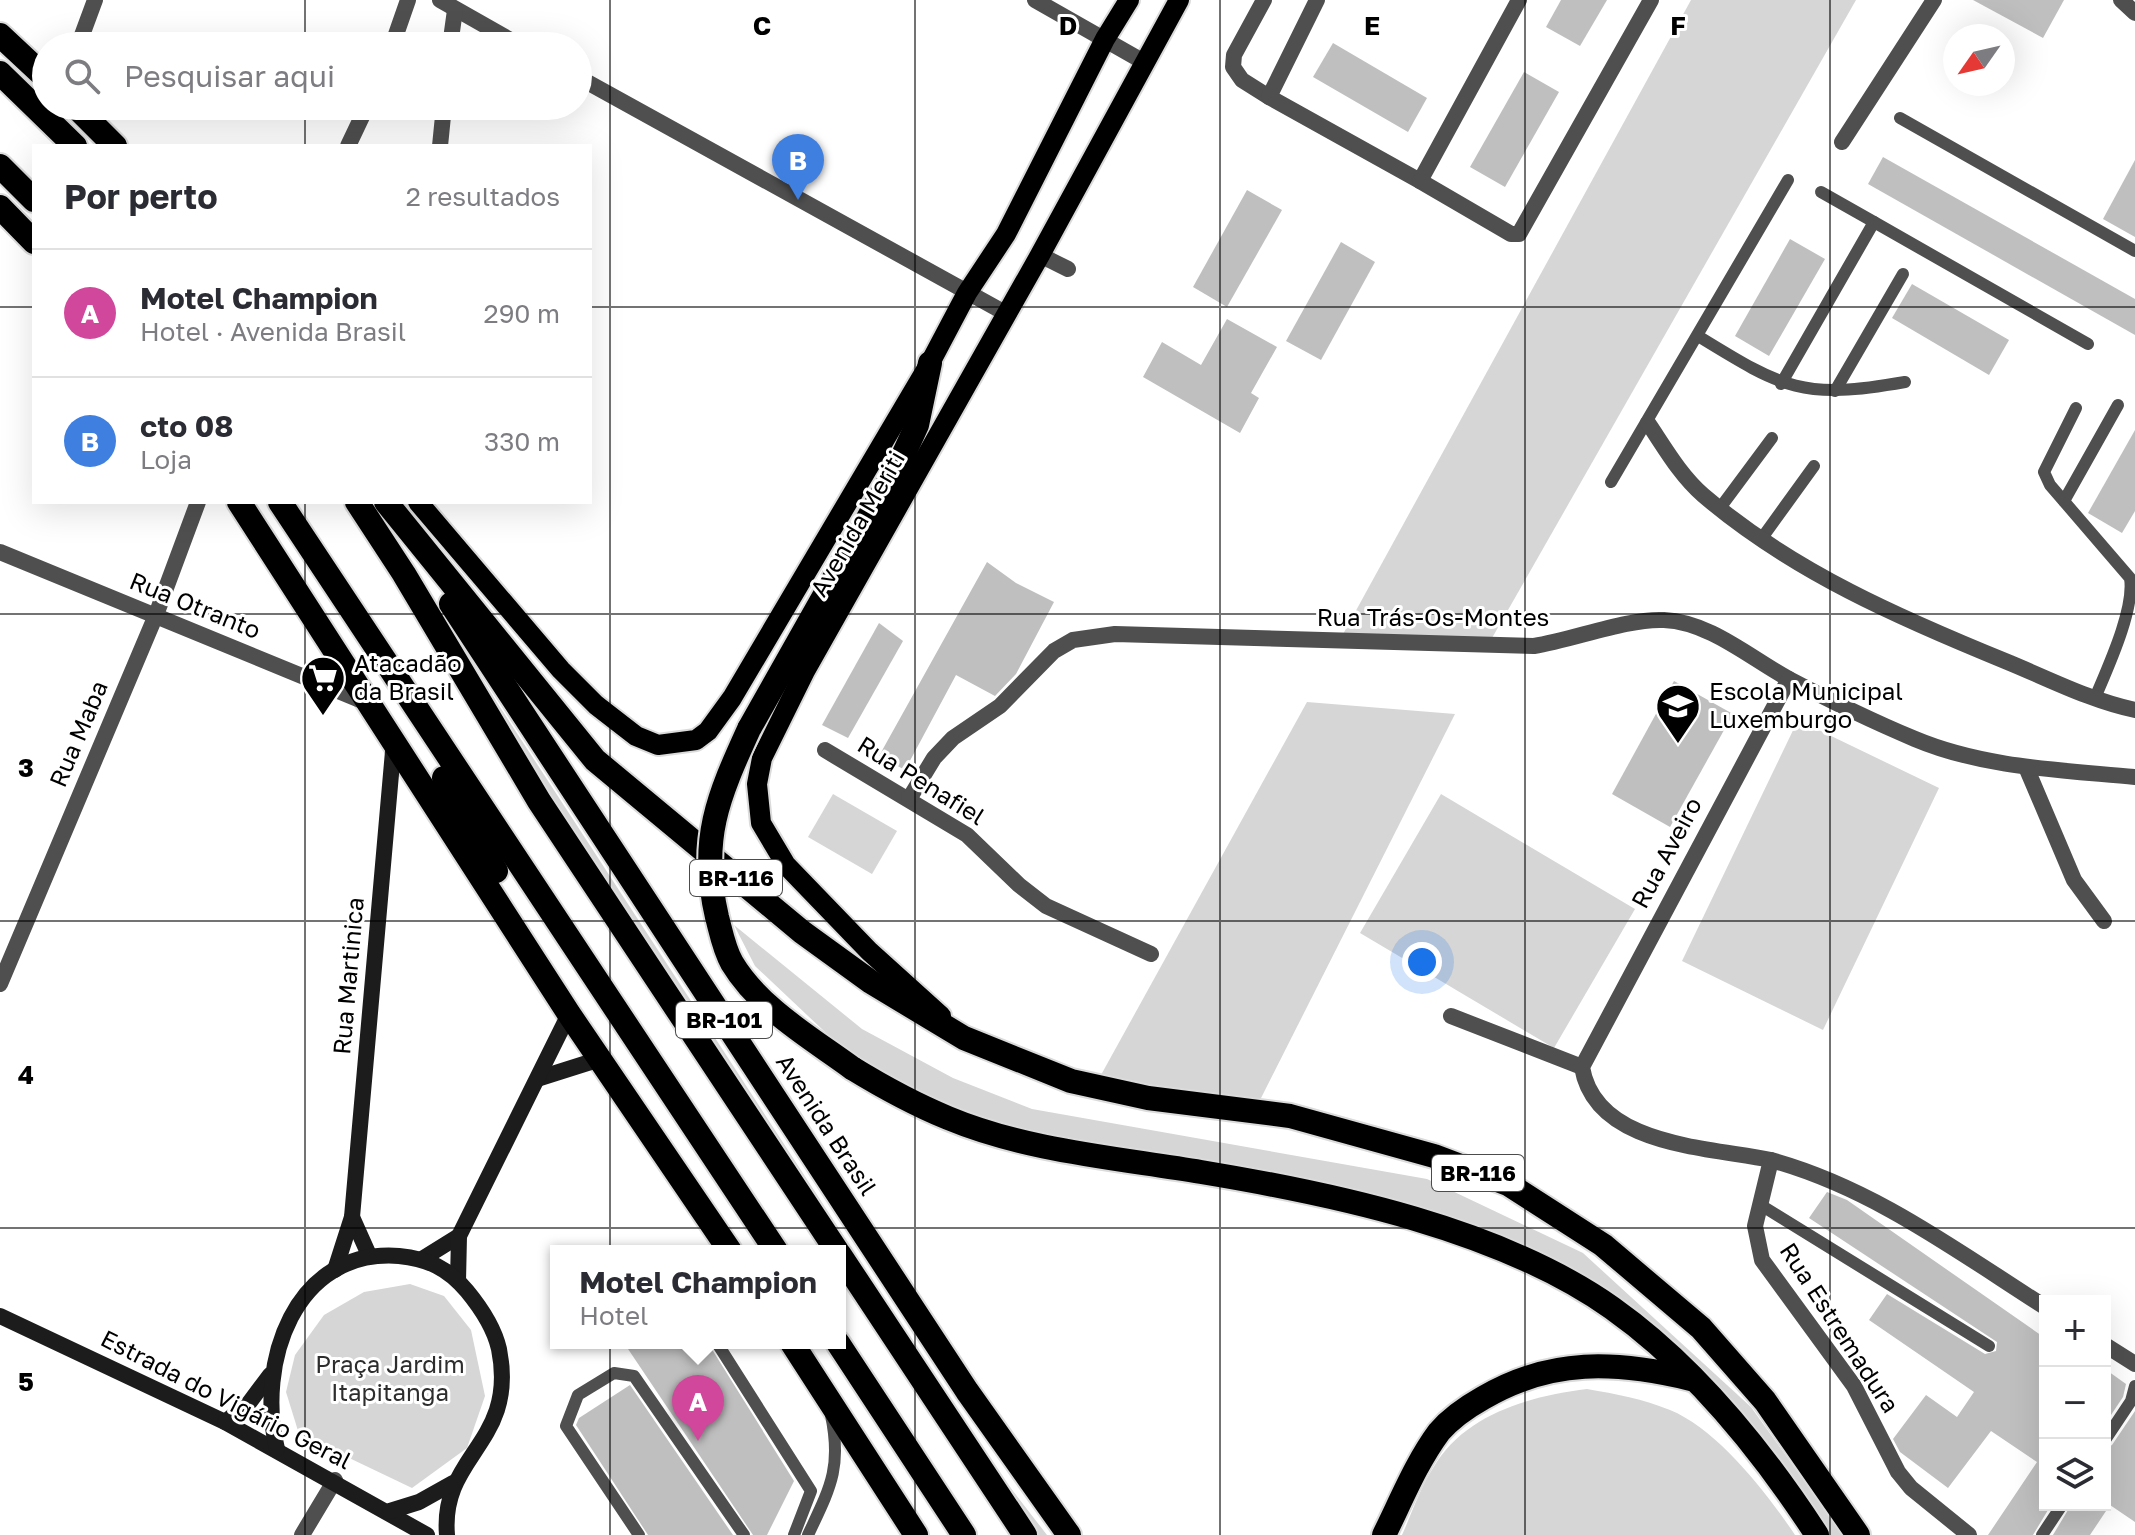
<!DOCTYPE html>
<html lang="pt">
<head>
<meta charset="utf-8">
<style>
  body { margin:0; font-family:"Golos Text",sans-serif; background:#f7f7f7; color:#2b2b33 }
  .controls { position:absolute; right:24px; bottom:24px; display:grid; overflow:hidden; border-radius:0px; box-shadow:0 8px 32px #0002 }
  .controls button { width:72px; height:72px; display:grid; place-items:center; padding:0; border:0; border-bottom:2px solid #e1e1e2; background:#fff; color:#2b2b33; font:40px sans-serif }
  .compass { position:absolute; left:1943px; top:24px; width:72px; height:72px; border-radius:50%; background:#fff; box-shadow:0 8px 32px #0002; rotate:236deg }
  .you { position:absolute; left:1422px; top:962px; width:28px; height:28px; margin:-20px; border:6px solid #fff; border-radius:50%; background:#1a73e8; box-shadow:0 0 0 12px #1a73e833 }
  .badge { display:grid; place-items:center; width:52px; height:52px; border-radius:50%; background:#0b8043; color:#fff; font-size:26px; font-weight:700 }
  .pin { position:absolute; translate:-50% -66px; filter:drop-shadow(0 2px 4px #0008) }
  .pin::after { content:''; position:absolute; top:42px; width:28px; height:24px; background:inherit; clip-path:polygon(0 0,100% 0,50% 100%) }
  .popup { position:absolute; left:550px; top:1245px; width:296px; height:104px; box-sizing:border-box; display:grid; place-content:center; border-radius:0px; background:#fff; filter:drop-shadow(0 2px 6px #0005); font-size:26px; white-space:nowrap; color:#7c7c81 }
  .popup b { font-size:30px; color:#2b2b33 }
  .popup::after { content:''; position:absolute; left:50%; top:100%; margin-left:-16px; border:16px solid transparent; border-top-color:#fff }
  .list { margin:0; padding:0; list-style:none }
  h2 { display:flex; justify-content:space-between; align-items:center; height:104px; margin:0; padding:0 32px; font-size:34px }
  h2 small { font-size:26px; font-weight:400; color:#7c7c81 }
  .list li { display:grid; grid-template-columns:52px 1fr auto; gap:24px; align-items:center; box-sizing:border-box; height:128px; padding:0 32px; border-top:2px solid #e1e1e2 }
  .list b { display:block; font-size:30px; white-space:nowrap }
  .list p { margin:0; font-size:26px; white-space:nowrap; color:#7c7c81 }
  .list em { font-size:26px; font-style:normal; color:#7c7c81 }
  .icon { flex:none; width:44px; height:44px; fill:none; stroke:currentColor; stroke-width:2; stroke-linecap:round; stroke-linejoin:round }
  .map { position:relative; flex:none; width:2135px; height:1535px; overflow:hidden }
  .search { position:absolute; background:#fff; box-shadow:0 8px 32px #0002; left:32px; top:32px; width:560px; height:88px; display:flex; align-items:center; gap:20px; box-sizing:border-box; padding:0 28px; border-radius:44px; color:#7c7c81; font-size:30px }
  .panel { position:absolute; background:#fff; box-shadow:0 8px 32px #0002; left:32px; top:144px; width:560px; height:360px; border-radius:0px }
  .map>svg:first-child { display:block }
</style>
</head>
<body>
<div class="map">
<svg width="2135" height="1535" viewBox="0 0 2135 1535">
  <rect width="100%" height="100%" fill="#fff"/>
  <g fill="#d6d6d6">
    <polygon points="1691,0 1856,0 1492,638 1342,636"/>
    <polygon points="451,653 472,664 992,1464 1047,1535 1031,1535"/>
    <polygon points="1307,702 1455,714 1258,1104 1096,1084"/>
    <polygon points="1798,720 1939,788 1823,1030 1682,961"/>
    <polygon points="833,794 897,831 872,874 808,837"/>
    <polygon points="1441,794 1635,909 1554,1048 1360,933"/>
    <polygon points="734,925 862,1029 953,1078 1032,1109 1427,1179 1583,1253 1751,1407 1843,1535 1828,1535 1804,1493 1770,1451 1651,1331 1496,1242 985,1127 859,1064 755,966"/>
    <polygon points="410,1284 444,1296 471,1330 485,1396 467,1448 412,1488 299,1434 286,1392 295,1355 324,1315 364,1292"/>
    <path d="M1587,1389C1616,1394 1643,1399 1670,1410C1717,1429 1767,1493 1795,1535H1402C1412,1513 1420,1488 1433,1468C1464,1414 1530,1396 1587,1389Z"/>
  </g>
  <g fill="#bfbfbf">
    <polygon points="1561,0 1607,0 1580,46 1546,27"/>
    <polygon points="1973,0 2064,0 2043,38"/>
    <polygon points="1333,43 1427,98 1408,132 1313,77"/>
    <polygon points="1524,72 1559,92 1505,187 1470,167"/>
    <polygon points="1883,157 2135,299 2135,335 1868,184"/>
    <polygon points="2135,160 2135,237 2103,219"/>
    <polygon points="1247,190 1282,210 1227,307 1193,287"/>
    <polygon points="1790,239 1825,259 1769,356 1735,336"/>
    <polygon points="1341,242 1375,262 1321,360 1286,341"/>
    <polygon points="1912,284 2009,340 1989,375 1892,318"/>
    <polygon points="1227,319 1277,347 1251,393 1259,398 1240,433 1143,377 1162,342 1201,365"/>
    <polygon points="2135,430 2135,511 2122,533 2088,513"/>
    <polygon points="987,562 1016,583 1054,602 1016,674 995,696 956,675 905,770 879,756"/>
    <polygon points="879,623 903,641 848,738 822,725"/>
    <polygon points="1674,681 1733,714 1670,827 1612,794"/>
    <polygon points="1827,1192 1847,1200 2045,1338 2045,1505 2051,1505 2033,1535 1988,1535 2037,1462 1991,1431 1948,1488 1900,1452 1893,1439 1926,1395 1957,1417 1974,1392 1869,1320 1887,1294 1985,1354 1996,1351 1997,1342 1809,1218"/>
    <polygon points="624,1343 708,1343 794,1481 767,1535 753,1535"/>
    <polygon points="2105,1369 2126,1384 2123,1397 2105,1424"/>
    <polygon points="630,1385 733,1535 648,1535 576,1425 579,1418"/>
    <polygon points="2135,1411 2135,1522 2110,1505 2090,1535 2053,1535 2071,1505 2110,1505 2105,1502 2105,1449 2112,1445"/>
  </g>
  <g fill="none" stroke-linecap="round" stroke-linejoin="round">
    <g stroke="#dbdbdb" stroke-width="24">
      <g id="primary">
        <polyline points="418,502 561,670 596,705 636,736 658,745 696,740 708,731 732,698 930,363 967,293 1006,234 1105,39 1129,0"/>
        <polyline points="941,1016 869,951 786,865 761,823 757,784 762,758 805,671 1040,255 1179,0"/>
      </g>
    </g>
    <g stroke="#dbdbdb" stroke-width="28">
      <g id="highway">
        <polyline points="0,35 46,78"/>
        <polyline points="0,73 75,146"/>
        <polyline points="75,106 115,146"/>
        <polyline points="0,166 34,200"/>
        <polyline points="0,207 34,242"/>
        <polyline points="239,502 569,1014 730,1251"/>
        <polyline points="280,502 776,1251"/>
        <polyline points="357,502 404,574 539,801 837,1251"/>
        <polyline points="386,502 595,760 802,932 871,982 964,1038 1071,1081 1148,1098 1290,1116 1434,1156 1508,1184 1603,1245 1701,1328 1765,1401 1858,1535"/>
        <polyline points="451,604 967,1391 1069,1535"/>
        <polyline points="749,729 901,460 917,425 930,363"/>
        <polyline points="444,778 496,871"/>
        <path d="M852,1068C883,1087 914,1104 948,1118C1027,1151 1118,1158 1201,1172C1334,1194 1500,1229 1612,1308C1694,1366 1763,1452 1817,1535"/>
        <polyline points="840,1255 1025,1535"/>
        <polyline points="792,1343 916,1535"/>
        <polyline points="838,1343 964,1535"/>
        <path d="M1384,1535C1401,1501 1416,1463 1439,1432C1451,1418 1467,1407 1483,1398C1551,1358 1616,1361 1691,1379"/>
      </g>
    </g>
    <g stroke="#4f4f4f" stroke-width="12">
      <polyline points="1900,118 2135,251"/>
      <polyline points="1821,192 1874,222"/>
      <path d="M1698,336C1784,389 1803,400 1905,382"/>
      <polyline points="1781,384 1874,222 2088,344"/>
      <polyline points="1835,391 1903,274"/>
      <path d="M2076,408L2044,472L2050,485L2130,578C2135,609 2108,667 2095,698"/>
      <polyline points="1611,482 1788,180"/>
      <polyline points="2064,501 2118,405"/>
      <polyline points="1720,508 1772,438"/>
      <polyline points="1762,538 1814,466"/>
      <polyline points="1759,1204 1989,1346"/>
      <polyline points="717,1343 811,1491 794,1535"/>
      <polyline points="2105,1440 2131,1401 2135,1386"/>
      <polyline points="639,1535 566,1426 578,1395 614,1373 634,1376 744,1535"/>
      <path d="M808,1535C830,1488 842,1468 831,1415"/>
      <polyline points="2042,1535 2062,1505"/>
    </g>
    <g stroke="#4f4f4f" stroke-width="16">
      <polyline points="440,0 521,46"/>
      <polyline points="1035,0 1144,62"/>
      <polyline points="1264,0 1234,55 1233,67 1242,80 1269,97"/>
      <polyline points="1317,0 1269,97 1420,181 1519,0"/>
      <polyline points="2121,0 2135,13"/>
      <polyline points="78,46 95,0"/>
      <polyline points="392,46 408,0"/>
      <polyline points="450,46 455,10"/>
      <polyline points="578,77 1007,314"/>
      <polyline points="1842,142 1934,0"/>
      <polyline points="348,146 367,106"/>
      <polyline points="440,146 444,106"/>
      <polyline points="1420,181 1511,234 1519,234 1651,0"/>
      <polyline points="1040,255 1068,269"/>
      <path d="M1648,423C1665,448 1680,475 1703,495C1793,572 1902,619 2010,663C2051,680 2092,701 2135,710"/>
      <polyline points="0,552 370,704"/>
      <polyline points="825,750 967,835 1019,885 1046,906 1151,954"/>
      <polyline points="2026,767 2074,880 2104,921"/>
      <path d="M909,799L934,758L953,738L1000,706L1054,651L1073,640L1115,634L1534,646C1573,640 1628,618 1664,620C1710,622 1750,658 1789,679C1829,700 1872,721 1915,739C1984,768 2061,770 2135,777"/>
      <polyline points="0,984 156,615 198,502"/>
      <polyline points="1451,1016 1582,1067"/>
      <path d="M1771,1160C1707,1147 1595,1146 1582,1067L1789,679"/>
      <polyline points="2105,1345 2135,1364"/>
      <polyline points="302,1535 335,1480"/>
      <path d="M1969,1535L1911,1488L1898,1472L1854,1386L1762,1260L1755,1226L1771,1160C1873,1188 1957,1251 2045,1307"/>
    </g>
    <g stroke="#1c1c1c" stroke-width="16">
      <polyline points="540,1078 600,1059"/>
      <polyline points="352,1217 369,1255"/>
      <polyline points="422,1259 459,1236"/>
      <polyline points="335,1270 352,1217 394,740"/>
      <polyline points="458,1281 459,1236 569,1014"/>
      <polyline points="0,1316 225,1422 427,1535"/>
      <polyline points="225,1422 249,1403 270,1375"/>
      <path d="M277,1449C256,1364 294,1248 399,1256C428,1259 448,1268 467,1291C481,1308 494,1327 499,1349C518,1444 440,1454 447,1535"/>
      <polyline points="390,1511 419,1502 453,1483"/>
    </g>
    <use href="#primary" stroke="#000" stroke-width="20"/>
    <use href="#highway" stroke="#000" stroke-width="24"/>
    <g stroke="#dbdbdb" stroke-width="28" stroke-linecap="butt">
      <path id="highway-bridge" d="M749,729C718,797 699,840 717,917C721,932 724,949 732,963C759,1008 811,1038 852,1068"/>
    </g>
    <use href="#highway-bridge" stroke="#000" stroke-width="24"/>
  </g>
  <path fill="none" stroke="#000" stroke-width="2" stroke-opacity="0.55" d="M305,0V46M610,0V1535M915,0V1535M1220,0V1535M1525,0V1535M1830,0V1535M305,106V146M0,307H34M590,307H2135M305,502V1535M0,614H2135M0,921H2135M0,1228H2135"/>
  <defs>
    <g id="supermarket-pin" transform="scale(2.3)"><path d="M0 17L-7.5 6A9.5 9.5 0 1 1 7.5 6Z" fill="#000" stroke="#fff"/><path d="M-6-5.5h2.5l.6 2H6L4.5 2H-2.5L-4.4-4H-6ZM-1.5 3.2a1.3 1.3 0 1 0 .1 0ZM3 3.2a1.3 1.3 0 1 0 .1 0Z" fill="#fff"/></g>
    <g id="school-pin" transform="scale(2.3)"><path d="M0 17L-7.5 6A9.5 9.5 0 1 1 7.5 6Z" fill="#000" stroke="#fff"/><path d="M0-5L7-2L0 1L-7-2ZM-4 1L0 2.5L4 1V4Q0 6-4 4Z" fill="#fff"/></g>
  </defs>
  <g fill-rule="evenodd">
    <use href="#supermarket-pin" x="323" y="678"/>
    <use href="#school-pin" x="1678" y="706"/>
  </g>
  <g text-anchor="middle" stroke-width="6" stroke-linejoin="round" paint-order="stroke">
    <g fill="#fff" stroke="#4c4c4c" stroke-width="2">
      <rect x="690" y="860" width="92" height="36" rx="6"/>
      <rect x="676" y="1002" width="96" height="36" rx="6"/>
      <rect x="1432" y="1155" width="92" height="36" rx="6"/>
    </g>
    <g font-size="22" font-weight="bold" fill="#000">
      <text x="736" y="886">BR-116</text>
      <text x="724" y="1028">BR-101</text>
      <text x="1478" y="1181">BR-116</text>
    </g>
    <g font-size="24" fill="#000" stroke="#fff">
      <text transform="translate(858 524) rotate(-60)" y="8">Avenida Meriti</text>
      <text transform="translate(195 606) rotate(22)" y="8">Rua Otranto</text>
      <text x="1433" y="626">Rua Trás-Os-Montes</text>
      <text transform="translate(79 734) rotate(-67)" y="8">Rua Maba</text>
      <text transform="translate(921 781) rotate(32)" y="8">Rua Penafiel</text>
      <text transform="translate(1667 853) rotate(-62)" y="8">Rua Aveiro</text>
      <text transform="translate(349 976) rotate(-85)" y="8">Rua Martinica</text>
      <text transform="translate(826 1125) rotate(57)" y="8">Avenida Brasil</text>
      <text transform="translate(1839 1328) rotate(57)" y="8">Rua Estremadura</text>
      <text transform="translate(226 1400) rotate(27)" y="8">Estrada do Vigário Geral</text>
    </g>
    <g font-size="24" fill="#000" stroke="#fff" text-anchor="start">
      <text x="354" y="672">Atacadão<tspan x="354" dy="28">da Brasil</tspan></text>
      <text x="1709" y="700">Escola Municipal<tspan x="1709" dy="28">Luxemburgo</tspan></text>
    </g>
    <g font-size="24" fill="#2d2d2d" stroke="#fff">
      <text x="390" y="1373">Praça Jardim<tspan x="390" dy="28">Itapitanga</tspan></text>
    </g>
  </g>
  <g font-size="26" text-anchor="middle" font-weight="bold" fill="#000" stroke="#fff" stroke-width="6" stroke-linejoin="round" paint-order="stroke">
    <text x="762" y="35">C</text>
    <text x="1068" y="35">D</text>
    <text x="1372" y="35">E</text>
    <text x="1678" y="35">F</text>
    <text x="26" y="777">3</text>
    <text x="26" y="1084">4</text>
    <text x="26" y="1391">5</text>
  </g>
</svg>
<div class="controls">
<button>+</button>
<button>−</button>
<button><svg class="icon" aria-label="layers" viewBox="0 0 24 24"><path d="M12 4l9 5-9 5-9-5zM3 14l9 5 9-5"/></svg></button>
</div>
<svg class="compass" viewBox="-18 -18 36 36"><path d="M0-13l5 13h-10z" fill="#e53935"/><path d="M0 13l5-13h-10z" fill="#7c7c81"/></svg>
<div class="you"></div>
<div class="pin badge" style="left:698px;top:1441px;background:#d1479c">A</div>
<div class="popup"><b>Motel Champion</b>Hotel</div>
<div class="pin badge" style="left:798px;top:200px;background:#3f7fe0">B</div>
<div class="search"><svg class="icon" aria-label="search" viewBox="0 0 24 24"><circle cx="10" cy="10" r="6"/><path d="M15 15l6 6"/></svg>Pesquisar aqui</div>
<section class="panel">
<h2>Por perto<small>2 resultados</small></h2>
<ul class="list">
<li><span class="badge" style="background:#d1479c">A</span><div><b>Motel Champion</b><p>Hotel · Avenida Brasil</p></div><em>290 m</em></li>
<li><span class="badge" style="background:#3f7fe0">B</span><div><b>cto 08</b><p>Loja</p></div><em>330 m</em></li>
</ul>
</section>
</div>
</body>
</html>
